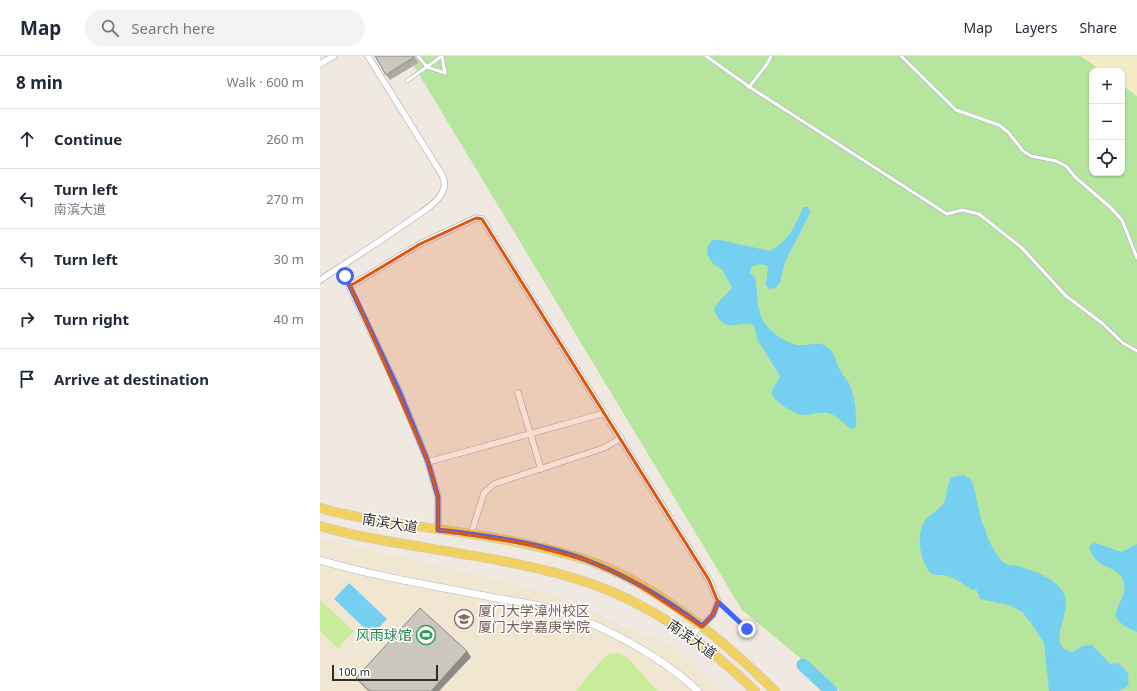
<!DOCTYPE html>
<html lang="en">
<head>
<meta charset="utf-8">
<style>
  body { margin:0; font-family:"Noto Sans","Noto Sans SC",sans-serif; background:#f2f2f3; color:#1f2937 }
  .controls { position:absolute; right:12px; top:12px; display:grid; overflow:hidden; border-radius:8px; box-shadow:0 1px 3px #0004 }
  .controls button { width:36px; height:36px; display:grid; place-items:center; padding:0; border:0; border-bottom:1px solid #e0e1e3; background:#fff; color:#1f2937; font:20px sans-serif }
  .scale { position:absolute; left:12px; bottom:10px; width:106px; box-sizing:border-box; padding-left:4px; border:2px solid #2e2e2e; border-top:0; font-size:11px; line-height:14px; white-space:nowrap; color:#2e2e2e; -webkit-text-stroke:3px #fff; paint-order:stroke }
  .stop { position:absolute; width:12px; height:12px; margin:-9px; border:3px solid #4264fb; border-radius:50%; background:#fff }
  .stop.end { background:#4264fb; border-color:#fff; box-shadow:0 1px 4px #0008 }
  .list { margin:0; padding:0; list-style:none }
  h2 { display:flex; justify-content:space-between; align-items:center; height:52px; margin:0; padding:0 16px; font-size:17px }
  h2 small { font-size:13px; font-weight:400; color:#747a83 }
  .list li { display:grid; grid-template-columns:26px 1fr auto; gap:12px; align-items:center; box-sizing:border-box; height:60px; padding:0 16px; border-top:1px solid #e0e1e3 }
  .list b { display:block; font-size:15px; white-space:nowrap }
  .list p { margin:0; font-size:13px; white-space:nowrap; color:#747a83 }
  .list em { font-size:13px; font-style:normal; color:#747a83 }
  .icon { flex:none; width:22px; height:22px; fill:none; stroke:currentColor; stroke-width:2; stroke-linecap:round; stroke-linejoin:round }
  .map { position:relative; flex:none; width:817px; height:635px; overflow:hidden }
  header { display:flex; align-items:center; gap:24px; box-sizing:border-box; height:56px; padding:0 20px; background:#fff; border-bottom:1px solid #e0e1e3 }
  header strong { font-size:19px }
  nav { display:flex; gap:22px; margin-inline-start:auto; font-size:14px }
  .search { width:280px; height:36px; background:#f2f2f3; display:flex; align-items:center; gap:10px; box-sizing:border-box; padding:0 14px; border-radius:22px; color:#747a83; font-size:15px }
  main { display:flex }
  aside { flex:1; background:#fff }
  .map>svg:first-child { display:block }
</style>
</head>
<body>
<header>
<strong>Map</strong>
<div class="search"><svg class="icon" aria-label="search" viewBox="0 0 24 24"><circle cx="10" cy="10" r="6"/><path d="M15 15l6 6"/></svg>Search here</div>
<nav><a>Map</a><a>Layers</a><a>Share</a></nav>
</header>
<main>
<aside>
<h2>8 min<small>Walk · 600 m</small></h2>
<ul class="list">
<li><svg class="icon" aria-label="ahead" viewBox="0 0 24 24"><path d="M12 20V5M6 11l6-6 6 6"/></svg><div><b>Continue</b></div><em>260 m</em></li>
<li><svg class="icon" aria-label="left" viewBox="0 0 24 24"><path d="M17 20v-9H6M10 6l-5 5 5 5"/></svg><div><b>Turn left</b><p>南滨大道</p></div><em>270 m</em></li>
<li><svg class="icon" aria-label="left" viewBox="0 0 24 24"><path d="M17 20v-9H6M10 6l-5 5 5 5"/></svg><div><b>Turn left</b></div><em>30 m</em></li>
<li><svg class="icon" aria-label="right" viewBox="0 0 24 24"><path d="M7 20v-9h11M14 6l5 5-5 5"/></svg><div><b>Turn right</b></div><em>40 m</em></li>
<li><svg class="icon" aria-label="arrive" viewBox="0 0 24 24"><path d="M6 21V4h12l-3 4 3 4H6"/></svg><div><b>Arrive at destination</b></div></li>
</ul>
</aside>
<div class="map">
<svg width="817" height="635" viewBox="0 0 817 635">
  <rect width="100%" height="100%" fill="#efe9e1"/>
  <polygon fill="#f0e6d1" points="0,482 223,535 353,591 399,635 0,635"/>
  <polygon fill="#b6e59e" points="88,0 761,0 782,15 772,15 772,117 802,117 802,29 817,40 817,635 520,635 422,554"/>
  <polygon fill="#f3ecc5" points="761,0 817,0 817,40 802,29 802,15 782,15"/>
  <g fill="#c9ec9a">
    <polygon points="0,544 34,575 18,592 0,575"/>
    <polygon points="299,597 307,601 337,635 256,635 283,602 290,598"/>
  </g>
  <g fill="#75cff0">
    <path d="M483,151H488L490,157L465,206L460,227L455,232L449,233L446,229L448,210L440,208L431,211L430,217L435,221C438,236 436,253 444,266C451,277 469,290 482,289C490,289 497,286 504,289C514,293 516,306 520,314C523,320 529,325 531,332C535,343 537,360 536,372L531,373C524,368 519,361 511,358C501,354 494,359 484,359C476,359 452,345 452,337C453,330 458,326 460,320L438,285L434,269C417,263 406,281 394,254C397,245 406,240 412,232L402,213L393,208L387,198L388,190L392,184H400L450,195C468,185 476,170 483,151Z"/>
    <path d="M644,419L650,423L653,428L662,467C665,471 666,475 667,480C670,488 679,504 686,508C689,510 694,509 698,510C713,515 737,522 744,538C753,557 724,590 752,596L763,590L772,589L790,608L796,607C807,612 810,618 808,630L799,635H729L724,587L711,567L702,556L689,549L660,543L656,533L652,534C644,529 636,522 628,520C622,518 616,521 610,516C600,505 596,479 604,466C609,458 619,455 624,447C628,438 626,429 632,421Z"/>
    <path d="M776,487L801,496L817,488V576C774,558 812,548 803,524C799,513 786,512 778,506C774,502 772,497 769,493L771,488Z"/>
    <polygon points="29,527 67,563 52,579 14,543"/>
  </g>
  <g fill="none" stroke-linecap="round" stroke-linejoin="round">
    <polyline stroke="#75cff0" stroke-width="13" points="483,609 511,635"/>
    <g stroke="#b4b7c1" stroke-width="4.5">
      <g id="service">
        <polyline points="98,0 107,11 125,17 122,0"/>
        <polyline points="386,0 431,32 627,158 642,154 659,158 702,192 746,240 782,267 803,287 817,295"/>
        <polyline points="581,0 636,54 679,69 688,76 703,95 711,100 736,105 746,110 755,121 790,151 802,164 817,202"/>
        <polyline points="87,25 122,0"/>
        <polyline points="429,31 447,8 451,0"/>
        <polyline points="398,546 427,573"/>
      </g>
    </g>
    <g stroke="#b4b7c1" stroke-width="7">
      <g id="minor">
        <polyline points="0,8 14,0"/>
        <polyline points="20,211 79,335 108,406 118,441 118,474"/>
        <path d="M0,224C31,204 62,184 92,163C102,156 116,148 122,137C126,130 125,124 121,117L48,0"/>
        <polyline points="30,230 100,188 156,162 162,163 389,524 398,546 393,559 370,580"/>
        <polyline points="198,337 221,413"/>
        <polyline points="108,406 285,357"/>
        <polyline points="151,478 164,437 174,428 284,392 301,382"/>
      </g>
    </g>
    <g stroke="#b4b7c1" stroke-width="8">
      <path id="tertiary" d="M0,504C57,521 116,530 175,542C192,545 211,547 228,552C278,566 340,599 378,635"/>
    </g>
    <g stroke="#c9c9c9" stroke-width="10">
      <g id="primary">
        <path d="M0,452C50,466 101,470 152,478C190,484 228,492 264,503C334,526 403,584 455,635"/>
        <path d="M0,470C19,475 37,480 56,483C129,497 202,504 272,528C334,550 388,589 435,635"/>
      </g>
    </g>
    <use href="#service" stroke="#fff" stroke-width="3"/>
    <use href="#minor" stroke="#fff" stroke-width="5.5"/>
    <use href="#tertiary" stroke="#fff" stroke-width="7"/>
    <use href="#primary" stroke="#f2d163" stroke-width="9"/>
  </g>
  <g fill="#afaba4">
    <polygon points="94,0 98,7 70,24 66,19"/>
    <polygon points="151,601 119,635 48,635 40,627 36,622"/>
  </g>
  <polygon fill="#8e8b86" points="147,595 151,601 119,635 111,635"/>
  <g fill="#cbc7bf" stroke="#8e8b86">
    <polygon points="55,0 94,0 94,1 66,19"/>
    <polygon points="100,552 147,595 111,635 50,635 36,622"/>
  </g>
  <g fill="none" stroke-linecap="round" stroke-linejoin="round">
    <path stroke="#4264fb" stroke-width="5" d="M25,220L79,335L108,406L118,441V474C164,479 223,488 266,504C308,520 346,543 382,570L393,559L398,546L427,573"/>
  </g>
  <path fill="#df570e" fill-opacity="0.2" stroke="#df570e" stroke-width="3" stroke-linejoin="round" d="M156,162L162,163L389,524L398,546L393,559L382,571L311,524L266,504L207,488L118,474V441L108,406L30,230L100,188Z"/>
  <defs>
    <g id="university-ring" transform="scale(1)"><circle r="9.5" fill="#fff" stroke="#8d6e63" stroke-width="1.5"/><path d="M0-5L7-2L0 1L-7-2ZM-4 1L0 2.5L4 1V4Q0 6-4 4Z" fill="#8d6e63"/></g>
    <g id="stadium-ring" transform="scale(1)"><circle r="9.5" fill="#fff" stroke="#2e9e5b" stroke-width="1.5"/><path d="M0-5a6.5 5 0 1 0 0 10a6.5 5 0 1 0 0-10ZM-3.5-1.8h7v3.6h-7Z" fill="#2e9e5b"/></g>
  </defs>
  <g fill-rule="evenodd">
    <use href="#university-ring" x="144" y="563"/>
    <use href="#stadium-ring" x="106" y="579"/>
  </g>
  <g text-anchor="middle" stroke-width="3" stroke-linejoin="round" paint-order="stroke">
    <g font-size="14" fill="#2e2e2e" stroke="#fff">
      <text transform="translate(70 467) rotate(9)" y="5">南滨大道</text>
      <text transform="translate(372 583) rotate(35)" y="5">南滨大道</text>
    </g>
    <g font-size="14" fill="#785e54" stroke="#fff" text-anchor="start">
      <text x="158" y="560">厦门大学漳州校区<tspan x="158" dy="16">厦门大学嘉庚学院</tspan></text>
    </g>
    <g font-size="14" fill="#27864d" stroke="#fff" text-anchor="end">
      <text x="92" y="584">风雨球馆</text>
    </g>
  </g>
</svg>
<div class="controls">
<button>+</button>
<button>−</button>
<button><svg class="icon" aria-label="locate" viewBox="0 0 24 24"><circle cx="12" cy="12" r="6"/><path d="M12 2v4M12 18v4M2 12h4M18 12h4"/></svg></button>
</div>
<div class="scale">100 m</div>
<div class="stop" style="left:25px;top:220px"></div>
<div class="stop end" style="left:427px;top:573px"></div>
</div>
</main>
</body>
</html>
